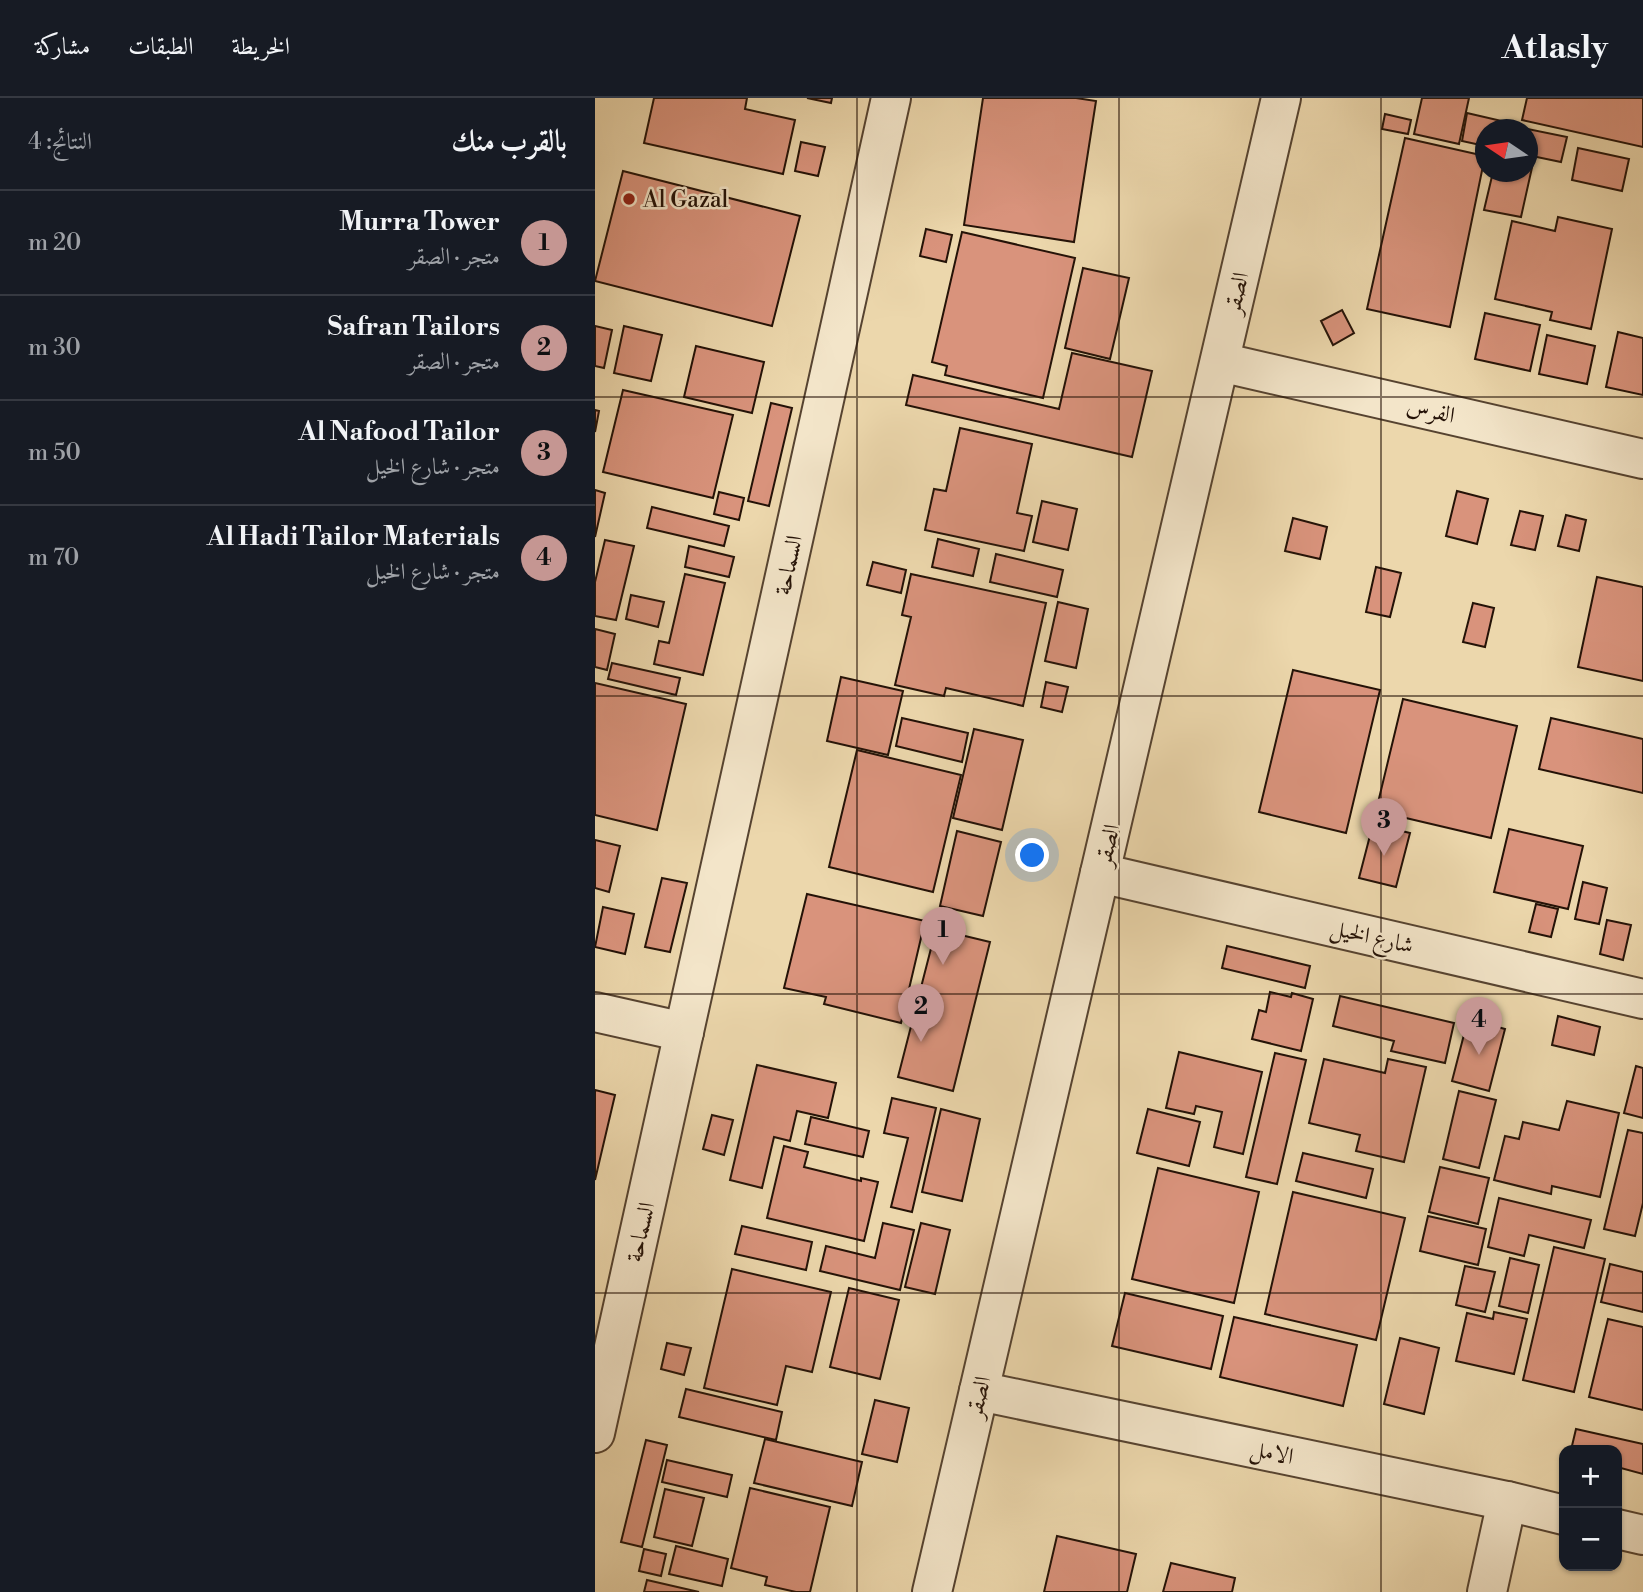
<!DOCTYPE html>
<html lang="ar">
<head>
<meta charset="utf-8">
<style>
  body { margin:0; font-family:"Libre Bodoni",Amiri,serif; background:#20242c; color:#f1f3f6; direction:rtl }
  .controls { position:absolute; right:21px; bottom:21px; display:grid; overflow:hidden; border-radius:14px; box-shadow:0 2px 5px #0004 }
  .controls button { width:63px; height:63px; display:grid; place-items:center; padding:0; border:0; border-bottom:2px solid #363941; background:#171b24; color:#f1f3f6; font:35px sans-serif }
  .compass { position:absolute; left:880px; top:21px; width:63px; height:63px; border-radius:50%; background:#171b24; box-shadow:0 2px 5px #0004; rotate:283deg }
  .you { position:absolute; left:438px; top:758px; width:24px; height:24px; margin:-18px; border:5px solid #fff; border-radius:50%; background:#1a73e8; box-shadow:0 0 0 10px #1a73e833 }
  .badge { display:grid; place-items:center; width:46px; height:46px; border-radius:50%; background:#c59692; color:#111; font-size:23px; font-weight:700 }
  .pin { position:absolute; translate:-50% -58px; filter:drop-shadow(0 2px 4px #0008) }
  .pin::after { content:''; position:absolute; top:37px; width:24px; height:21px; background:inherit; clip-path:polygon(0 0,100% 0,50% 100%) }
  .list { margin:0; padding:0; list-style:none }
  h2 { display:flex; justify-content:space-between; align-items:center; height:91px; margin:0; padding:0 28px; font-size:30px }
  h2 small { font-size:23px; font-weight:400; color:#9ea1a6 }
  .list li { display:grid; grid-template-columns:46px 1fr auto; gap:21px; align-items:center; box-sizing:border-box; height:105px; padding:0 28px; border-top:2px solid #363941 }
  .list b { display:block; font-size:26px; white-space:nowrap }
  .list p { margin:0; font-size:23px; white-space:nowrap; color:#9ea1a6 }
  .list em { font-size:23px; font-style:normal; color:#9ea1a6 }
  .map { position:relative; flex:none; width:1048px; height:1494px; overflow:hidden; direction:ltr }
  header { display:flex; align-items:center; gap:42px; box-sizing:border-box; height:98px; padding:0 35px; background:#171b24; border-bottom:2px solid #363941 }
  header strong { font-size:33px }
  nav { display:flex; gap:38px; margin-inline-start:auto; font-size:24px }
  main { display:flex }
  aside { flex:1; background:#171b24 }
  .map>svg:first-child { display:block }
</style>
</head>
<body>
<header>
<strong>Atlasly</strong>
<nav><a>الخريطة</a><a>الطبقات</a><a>مشاركة</a></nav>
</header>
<main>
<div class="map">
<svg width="1048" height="1494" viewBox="0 0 1048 1494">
  <rect width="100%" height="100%" fill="#ecd7ac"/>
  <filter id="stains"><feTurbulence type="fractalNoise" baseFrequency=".00286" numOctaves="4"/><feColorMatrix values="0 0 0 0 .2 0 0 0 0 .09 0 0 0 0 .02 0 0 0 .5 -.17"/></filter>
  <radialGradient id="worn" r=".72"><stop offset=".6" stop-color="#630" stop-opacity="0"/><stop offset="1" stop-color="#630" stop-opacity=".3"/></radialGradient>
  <g fill="#d9937c" stroke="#241207" stroke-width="2">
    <polygon points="59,0 152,0 150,11 200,22 188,76 49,45"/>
    <polygon points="212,0 237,0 236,5"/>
    <polygon points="388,0 481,0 501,3 479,144 369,127"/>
    <polygon points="827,0 874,0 864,46 819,36"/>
    <polygon points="932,0 1048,0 1048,49 927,22"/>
    <polygon points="872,15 911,24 910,32 890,32 890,48 867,43"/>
    <polygon points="790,16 816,22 813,36 787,31"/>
    <polygon points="918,28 972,39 966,64 932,57 932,32 918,32"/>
    <polygon points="810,40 890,58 855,229 772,211"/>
    <polygon points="206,44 230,49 223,78 200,73"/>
    <polygon points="983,50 1034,61 1027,93 977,82"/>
    <polygon points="932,64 938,65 926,119 889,112 898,74 932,74"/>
    <polygon points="28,73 205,118 177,228 0,183"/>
    <polygon points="963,119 1017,131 996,231 955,222 957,214 900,201 917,123 960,133"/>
    <polygon points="331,131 357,137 351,164 325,158"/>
    <polygon points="367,134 480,160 448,300 350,277 352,268 337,264"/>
    <polygon points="488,170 534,180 515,261 470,250"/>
    <polygon points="747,212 759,235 738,247 726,223"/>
    <polygon points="890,215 945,227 935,273 880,261"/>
    <polygon points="0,228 17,232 9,270 0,268"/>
    <polygon points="29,228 67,237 56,283 19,275"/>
    <polygon points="1023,234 1048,240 1048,297 1011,289"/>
    <polygon points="952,237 1000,248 992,286 944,276"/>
    <polygon points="101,248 169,264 157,315 89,299"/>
    <polygon points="477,255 557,273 537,359 311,307 318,277 464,311"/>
    <polygon points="28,292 138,317 118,400 8,374"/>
    <polygon points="176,305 197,310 174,408 153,403"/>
    <polygon points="0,312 4,313 0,334"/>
    <polygon points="365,330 437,346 422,415 437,418 429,453 330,432 339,391 351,393"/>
    <polygon points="0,392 10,395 0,439"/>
    <polygon points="862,393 893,401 882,446 851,438"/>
    <polygon points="124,394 149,400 144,422 119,416"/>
    <polygon points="447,403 482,411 473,452 438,444"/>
    <polygon points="57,409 134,428 129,448 52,430"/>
    <polygon points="925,413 948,418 940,452 916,447"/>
    <polygon points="971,417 991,422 984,453 963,448"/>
    <polygon points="698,420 732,429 725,461 690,453"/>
    <polygon points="343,441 384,451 378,478 337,469"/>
    <polygon points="10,442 39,448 21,522 0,518 0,484"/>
    <polygon points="94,448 139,459 134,479 90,469"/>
    <polygon points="401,456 468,472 462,499 395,484"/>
    <polygon points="278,464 311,472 306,495 272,487"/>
    <polygon points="781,469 806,475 795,519 771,514"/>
    <polygon points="90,476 130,485 108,577 59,566 64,543 74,545"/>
    <polygon points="316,476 451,505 428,608 351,590 349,598 300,587 316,519 307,517"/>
    <polygon points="1002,479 1048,489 1048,583 983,569"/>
    <polygon points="36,497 69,504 63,529 31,521"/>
    <polygon points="463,504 493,511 481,570 450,563"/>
    <polygon points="878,505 899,510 890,549 868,544"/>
    <polygon points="0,531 20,536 12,572 0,569"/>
    <polygon points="17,565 85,580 81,597 13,581"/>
    <polygon points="698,572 785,592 751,735 664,714"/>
    <polygon points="246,579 308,593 293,657 232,643"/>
    <polygon points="451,584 473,589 467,614 446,609"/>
    <polygon points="0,585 91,606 62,732 0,717"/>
    <polygon points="808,601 922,628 896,740 781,713"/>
    <polygon points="307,620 373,635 367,664 301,648"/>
    <polygon points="956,620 1048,641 1048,695 944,671"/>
    <polygon points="379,631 428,642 407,732 358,720"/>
    <polygon points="262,652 366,677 338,794 234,769"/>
    <polygon points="778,726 815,735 801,789 764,780"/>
    <polygon points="914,731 988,748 973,811 899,794"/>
    <polygon points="362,733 406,744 388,818 345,808"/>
    <polygon points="0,742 25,748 14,794 0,790"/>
    <polygon points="67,780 92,785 75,854 50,849"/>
    <polygon points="988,784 1012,790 1004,826 980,821"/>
    <polygon points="212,796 330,823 306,925 229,906 231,899 189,890"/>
    <polygon points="941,806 963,811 956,839 934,834"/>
    <polygon points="8,809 39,816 30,856 0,849"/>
    <polygon points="1012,822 1036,827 1028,862 1005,856"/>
    <polygon points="341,831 395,844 358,993 303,979"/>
    <polygon points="632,848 715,868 710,890 627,870"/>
    <polygon points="675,894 696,899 697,895 718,901 706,953 657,941 664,912 671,914"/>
    <polygon points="745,898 859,925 850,965 796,953 799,943 738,928"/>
    <polygon points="963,918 1005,929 999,957 957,947"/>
    <polygon points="873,921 910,931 894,993 857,983"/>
    <polygon points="584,954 667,974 648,1056 619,1049 627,1014 601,1008 599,1016 571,1010"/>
    <polygon points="680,955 711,962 682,1086 651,1079"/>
    <polygon points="729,961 790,975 793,961 831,969 809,1064 761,1053 765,1037 714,1025"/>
    <polygon points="162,967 241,985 233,1020 202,1013 195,1043 179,1039 167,1090 135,1082"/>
    <polygon points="1041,968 1048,970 1048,1020 1029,1015"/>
    <polygon points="0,992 20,997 0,1082"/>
    <polygon points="864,993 901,1002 884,1070 848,1061"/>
    <polygon points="297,1000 341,1010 317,1114 296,1109 313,1040 289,1035"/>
    <polygon points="972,1003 1024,1015 1005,1099 957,1088 956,1096 899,1082 910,1038 924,1041 928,1024 964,1032"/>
    <polygon points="346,1011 385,1021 367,1103 327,1094"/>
    <polygon points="553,1011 605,1024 594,1068 542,1055"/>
    <polygon points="117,1017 138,1022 129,1057 108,1051"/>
    <polygon points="216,1019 274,1033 268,1059 210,1046"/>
    <polygon points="1033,1032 1048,1035 1048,1105 1040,1138 1009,1131"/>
    <polygon points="189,1048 213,1054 209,1069 266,1083 266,1080 283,1084 269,1143 172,1120"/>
    <polygon points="708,1055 778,1071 771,1100 701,1083"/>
    <polygon points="845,1069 894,1080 883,1126 834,1114"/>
    <polygon points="563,1070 664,1094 639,1205 537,1181"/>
    <polygon points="698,1094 810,1120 781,1242 670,1216"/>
    <polygon points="904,1100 996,1122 989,1150 934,1137 929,1158 893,1149"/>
    <polygon points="833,1118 891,1131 883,1167 825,1153"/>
    <polygon points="288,1125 319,1132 305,1192 225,1173 231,1148 280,1160"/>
    <polygon points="326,1125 355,1132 340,1196 310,1189"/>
    <polygon points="147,1128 217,1144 211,1172 140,1156"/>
    <polygon points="959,1149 1010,1161 979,1294 928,1282"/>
    <polygon points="915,1160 944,1167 933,1215 904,1208"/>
    <polygon points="1015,1166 1048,1174 1048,1214 1006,1204"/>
    <polygon points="870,1168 900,1174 890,1214 861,1207"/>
    <polygon points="137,1171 236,1194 217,1274 191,1268 182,1307 109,1290"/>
    <polygon points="254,1190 304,1202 285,1281 235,1269"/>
    <polygon points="530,1195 628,1218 616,1271 517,1248"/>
    <polygon points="899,1214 932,1221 919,1276 861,1263 872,1215 898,1221"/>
    <polygon points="639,1219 762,1247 748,1308 625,1279"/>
    <polygon points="1013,1221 1048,1229 1048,1312 994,1299"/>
    <polygon points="805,1240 844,1250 829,1316 789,1306"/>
    <polygon points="72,1245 96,1250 89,1277 66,1271"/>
    <polygon points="91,1291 187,1314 181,1342 84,1319"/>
    <polygon points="280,1302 314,1310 302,1364 267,1356"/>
    <polygon points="981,1331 1048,1346 1048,1376 1022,1369 1022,1352 976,1352"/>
    <polygon points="170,1341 267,1364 257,1408 159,1385"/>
    <polygon points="51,1342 72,1347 47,1449 26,1444"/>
    <polygon points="72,1362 137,1377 132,1399 67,1384"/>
    <polygon points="155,1390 235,1409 215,1494 201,1494 170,1487 172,1479 136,1470"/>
    <polygon points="70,1391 109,1400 97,1448 59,1439"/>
    <polygon points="462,1438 541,1456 532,1494 449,1494"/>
    <polygon points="81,1448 133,1461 127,1488 74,1476"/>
    <polygon points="49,1451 71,1456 66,1478 44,1473"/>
    <polygon points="576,1465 640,1480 637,1494 568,1494"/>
    <polygon points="52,1482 104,1494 49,1494"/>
  </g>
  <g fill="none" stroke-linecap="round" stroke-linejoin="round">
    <g stroke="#564330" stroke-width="42">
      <g id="minor">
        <polyline points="625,264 1048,361"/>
        <polyline points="505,775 1048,901"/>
        <polyline points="0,914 89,934"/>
        <polyline points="384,1293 912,1403 969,1417"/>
        <polyline points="0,1335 296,0"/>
        <polyline points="1022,1431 1048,1437"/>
        <polyline points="337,1494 686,0"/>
        <polyline points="892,1494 912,1403"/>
      </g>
    </g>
    <use href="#minor" stroke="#f3e5c9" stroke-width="38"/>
  </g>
  <path fill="none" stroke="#241207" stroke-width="2" stroke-opacity="0.55" d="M262,0V1494M524,0V1494M786,0V1494M0,299H1048M0,598H1048M0,896H1048M0,1195H1048"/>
  <circle fill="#8f2418" stroke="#f3e5c9" stroke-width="2.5" cx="34" cy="101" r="7"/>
  <g text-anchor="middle" stroke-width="5" stroke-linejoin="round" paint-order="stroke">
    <g font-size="23" fill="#241207" stroke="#f3e5c9" text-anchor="start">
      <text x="48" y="109">Al Gazal</text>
    </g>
    <g font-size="23" fill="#241207" stroke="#f3e5c9">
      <text transform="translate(641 195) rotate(-77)" y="8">الصقر</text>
      <text transform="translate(836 312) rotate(13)" y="8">الفرس</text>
      <text transform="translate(193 467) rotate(-78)" y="8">السماحة</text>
      <text transform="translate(512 747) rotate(-77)" y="8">الصقر</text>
      <text transform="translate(777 838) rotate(13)" y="8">شارع الخيل</text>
      <text transform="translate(45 1134) rotate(-77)" y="8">السماحة</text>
      <text transform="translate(383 1299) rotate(-77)" y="8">الصقر</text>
      <text transform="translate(677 1354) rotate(12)" y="8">الامل</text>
    </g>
  </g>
  <rect width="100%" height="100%" filter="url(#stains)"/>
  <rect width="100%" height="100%" fill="url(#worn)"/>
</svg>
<div class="controls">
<button>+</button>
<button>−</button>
</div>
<svg class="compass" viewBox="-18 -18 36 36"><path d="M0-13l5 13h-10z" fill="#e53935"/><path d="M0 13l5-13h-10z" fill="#9ea1a6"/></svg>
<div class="you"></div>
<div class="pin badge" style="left:348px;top:867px">1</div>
<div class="pin badge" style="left:326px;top:944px">2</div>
<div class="pin badge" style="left:789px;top:758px">3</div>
<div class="pin badge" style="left:884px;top:957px">4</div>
</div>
<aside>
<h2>بالقرب منك<small>النتائج: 4</small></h2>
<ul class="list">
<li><span class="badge">1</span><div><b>Murra Tower</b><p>متجر · الصقر</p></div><em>20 m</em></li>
<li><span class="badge">2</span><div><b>Safran Tailors</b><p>متجر · الصقر</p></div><em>30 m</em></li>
<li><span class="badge">3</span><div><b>Al Nafood Tailor</b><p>متجر · شارع الخيل</p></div><em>50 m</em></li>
<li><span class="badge">4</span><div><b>Al Hadi Tailor Materials</b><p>متجر · شارع الخيل</p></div><em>70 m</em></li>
</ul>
</aside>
</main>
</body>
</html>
